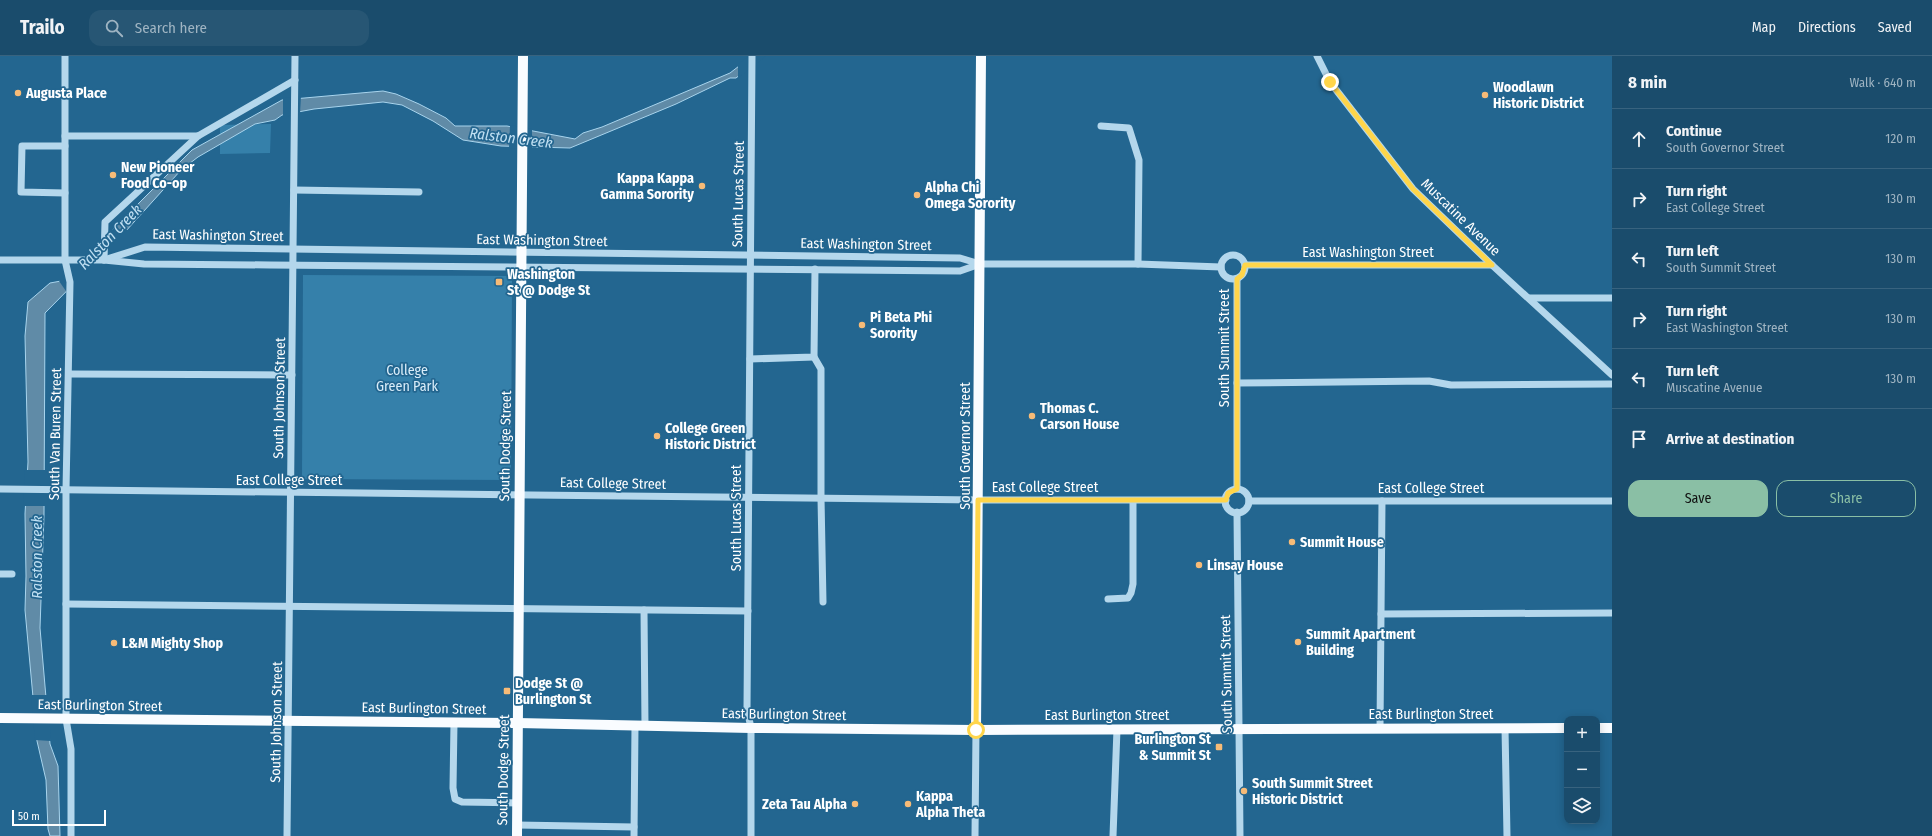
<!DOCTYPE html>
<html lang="en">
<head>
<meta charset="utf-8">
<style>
  body { margin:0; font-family:"Fira Sans Condensed",sans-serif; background:#275674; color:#f1f3f6 }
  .controls { position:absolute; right:12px; bottom:12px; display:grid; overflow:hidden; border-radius:8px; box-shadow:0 2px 10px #0003 }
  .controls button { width:36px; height:36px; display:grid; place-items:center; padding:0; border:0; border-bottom:1px solid #38637f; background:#1a4c6c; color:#f1f3f6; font:20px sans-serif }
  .scale { position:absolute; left:12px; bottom:10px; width:94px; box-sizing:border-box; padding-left:4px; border:2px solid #fff; border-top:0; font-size:11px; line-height:14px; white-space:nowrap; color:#fff; -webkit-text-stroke:3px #236690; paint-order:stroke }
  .stop { position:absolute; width:12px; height:12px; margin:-9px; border:3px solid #ffd54a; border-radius:50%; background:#fff }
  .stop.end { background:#ffd54a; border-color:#fff; box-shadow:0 1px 4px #0008 }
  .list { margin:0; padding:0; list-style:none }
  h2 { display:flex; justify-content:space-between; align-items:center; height:52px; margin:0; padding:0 16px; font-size:17px }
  h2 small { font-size:13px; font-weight:400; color:#9fb4c2 }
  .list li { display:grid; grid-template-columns:26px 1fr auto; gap:12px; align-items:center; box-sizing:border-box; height:60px; padding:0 16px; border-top:1px solid #38637f }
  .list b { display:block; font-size:15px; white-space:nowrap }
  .list p { margin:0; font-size:13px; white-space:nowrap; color:#9fb4c2 }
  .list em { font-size:13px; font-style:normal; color:#9fb4c2 }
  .actions { display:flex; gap:8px; padding:12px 16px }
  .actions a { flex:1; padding:9px 0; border:1px solid #8abfa5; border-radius:12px; text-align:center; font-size:14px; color:#8abfa5 }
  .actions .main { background:#8abfa5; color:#111 }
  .icon { flex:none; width:22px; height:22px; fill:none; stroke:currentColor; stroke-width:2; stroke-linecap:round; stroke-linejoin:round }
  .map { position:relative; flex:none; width:1612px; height:780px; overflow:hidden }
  header { display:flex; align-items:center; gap:24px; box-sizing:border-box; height:56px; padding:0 20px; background:#1a4c6c; border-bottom:1px solid #38637f }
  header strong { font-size:19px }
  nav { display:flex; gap:22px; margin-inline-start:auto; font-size:14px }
  .search { width:280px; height:36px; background:#275674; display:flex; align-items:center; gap:10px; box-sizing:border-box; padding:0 14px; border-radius:12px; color:#9fb4c2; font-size:15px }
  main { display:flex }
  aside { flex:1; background:#1a4c6c }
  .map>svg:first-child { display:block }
</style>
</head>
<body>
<header>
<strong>Trailo</strong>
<div class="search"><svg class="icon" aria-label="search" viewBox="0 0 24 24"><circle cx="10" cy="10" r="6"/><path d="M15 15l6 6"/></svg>Search here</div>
<nav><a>Map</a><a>Directions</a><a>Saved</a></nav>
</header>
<main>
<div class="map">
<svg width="1612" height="780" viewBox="0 0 1612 780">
  <rect width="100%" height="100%" fill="#236690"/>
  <g fill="#3580aa">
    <polygon points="271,68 270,97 220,98 220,69"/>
    <polygon points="303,219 512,220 511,424 302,423"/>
  </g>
  <polygon fill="#608ba7" stroke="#a8d4ed" points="752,0 764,0 736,22 730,22 676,48 570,92 501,90 463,84 433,65 402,49 383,46 314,53 282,59 275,64 255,68 198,101 181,114 125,176 45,257 44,459 40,572 50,688 58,710 60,780 50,780 48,773 46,724 37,685 25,554 26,520 25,458 28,406 25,280 28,246 50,227 61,225 192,94 282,44 383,35 396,38 419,48 446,62 455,70 507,70 575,83 583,77 602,71 730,17"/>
  <g fill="#236690">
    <polygon points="749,0 766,0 738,22 738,8"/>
    <polygon points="301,40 300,58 283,61 283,42"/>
    <polygon points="510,69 532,73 532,93 509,92"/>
    <polygon points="110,173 130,174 68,238 59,225"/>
    <polygon points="25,414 46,414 46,450 23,450"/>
    <polygon points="31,639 47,639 51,685 35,684"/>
  </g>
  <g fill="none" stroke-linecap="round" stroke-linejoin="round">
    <g stroke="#b4d7ec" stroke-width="7">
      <polyline points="65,0 65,204 70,226 66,434 66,663 71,693 71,780"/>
      <polyline points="1317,0 1330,26 1413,133 1492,209 1612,319"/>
      <polyline points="1101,70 1129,72 1139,104 1138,208"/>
      <polyline points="65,80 198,80 295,24"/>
      <polyline points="65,90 22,90 21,136 65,137"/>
      <polyline points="294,134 419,136"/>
      <circle cx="1233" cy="211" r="12"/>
      <polyline points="0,204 104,204 144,208 270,209 960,215 980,208"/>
      <polyline points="104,204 145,191 960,202 980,208 1138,208 1221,211"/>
      <polyline points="104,204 105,166 198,80"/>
      <polyline points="1245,209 1492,209"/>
      <polyline points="1237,223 1237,433"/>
      <polyline points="1529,242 1612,242"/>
      <polyline points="814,301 821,313 821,442 823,546"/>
      <polyline points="750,303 814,301 815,213"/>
      <polyline points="69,318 292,319"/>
      <polyline points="1237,327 1429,325 1451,329 1612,328"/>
      <polyline points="0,433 978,444 1226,444"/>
      <circle cx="1237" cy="445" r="12"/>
      <polyline points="1249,445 1612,445"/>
      <polyline points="1237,456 1240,780"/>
      <polyline points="0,518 12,518"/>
      <polyline points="1108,543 1128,542 1131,537 1133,528 1133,445"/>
      <polyline points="66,548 748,555"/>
      <polyline points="644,554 645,670"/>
      <polyline points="1381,558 1612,557"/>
      <polyline points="454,667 453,732 455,743 462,746 517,747"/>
      <polyline points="1505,672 1507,780"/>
      <polyline points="1380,673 1382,445"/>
      <polyline points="517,769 634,771"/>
      <polyline points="287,780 295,0"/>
      <polyline points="634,780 635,670"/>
      <polyline points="751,780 751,672 747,653 752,0"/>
      <polyline points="975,780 976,674"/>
      <polyline points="1113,780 1117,673"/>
    </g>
    <g stroke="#f9fcff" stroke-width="10">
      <polyline points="0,662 518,667 751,672 976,674 1567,672"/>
      <polyline points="1597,672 1612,672"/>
      <polyline points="976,674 981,0"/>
      <polyline points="517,780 523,0"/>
    </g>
  </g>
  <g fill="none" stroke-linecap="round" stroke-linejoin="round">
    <polyline stroke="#ffd54a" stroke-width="5" points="976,674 978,444 1226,444 1228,437 1237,433 1237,223 1242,219 1245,209 1492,209 1413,133 1330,26"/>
  </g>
  <g fill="#f7bb77" stroke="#236690" stroke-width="1.5">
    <circle cx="18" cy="37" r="4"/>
    <circle cx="1485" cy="39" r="4"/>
    <circle cx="113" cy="119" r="4"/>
    <circle cx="702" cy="130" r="4"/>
    <circle cx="917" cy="139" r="4"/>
    <rect x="495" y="222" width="8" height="8" rx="2"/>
    <circle cx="862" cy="269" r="4"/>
    <circle cx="1032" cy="360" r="4"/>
    <circle cx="657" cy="380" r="4"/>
    <circle cx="1292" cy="486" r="4"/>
    <circle cx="1199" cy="509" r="4"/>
    <circle cx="1298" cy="586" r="4"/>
    <circle cx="114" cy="587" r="4"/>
    <rect x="503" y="631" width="8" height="8" rx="2"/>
    <rect x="1215" y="687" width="8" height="8" rx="2"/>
    <circle cx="1244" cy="735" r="4"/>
    <circle cx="855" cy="748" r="4"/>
    <circle cx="908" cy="748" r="4"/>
  </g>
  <g text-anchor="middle" stroke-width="3.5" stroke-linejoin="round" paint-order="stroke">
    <g font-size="14" font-weight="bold" fill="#fff" stroke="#236690" text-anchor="start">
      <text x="1493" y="36">Woodlawn<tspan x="1493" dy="16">Historic District</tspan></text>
      <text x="26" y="42">Augusta Place</text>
      <text x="121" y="116">New Pioneer<tspan x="121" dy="16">Food Co-op</tspan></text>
      <text x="694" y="127" text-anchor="end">Kappa Kappa<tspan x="694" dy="16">Gamma Sorority</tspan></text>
      <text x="925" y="136">Alpha Chi<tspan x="925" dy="16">Omega Sorority</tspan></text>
      <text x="507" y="223">Washington<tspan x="507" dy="16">St @ Dodge St</tspan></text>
      <text x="870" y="266">Pi Beta Phi<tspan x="870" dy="16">Sorority</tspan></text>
      <text x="1040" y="357">Thomas C.<tspan x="1040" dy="16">Carson House</tspan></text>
      <text x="665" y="377">College Green<tspan x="665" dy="16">Historic District</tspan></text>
      <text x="1300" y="491">Summit House</text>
      <text x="1207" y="514">Linsay House</text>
      <text x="1306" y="583">Summit Apartment<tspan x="1306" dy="16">Building</tspan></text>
      <text x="122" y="592">L&amp;M Mighty Shop</text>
      <text x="515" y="632">Dodge St @<tspan x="515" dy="16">Burlington St</tspan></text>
      <text x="1211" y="688" text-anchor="end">Burlington St<tspan x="1211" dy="16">&amp; Summit St</tspan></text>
      <text x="1252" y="732">South Summit Street<tspan x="1252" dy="16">Historic District</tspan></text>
      <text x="916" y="745">Kappa<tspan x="916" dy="16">Alpha Theta</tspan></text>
      <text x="847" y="753" text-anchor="end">Zeta Tau Alpha</text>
    </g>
    <g font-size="14" fill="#fff" stroke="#236690">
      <text transform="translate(738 138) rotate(-89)" y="5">South Lucas Street</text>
      <text transform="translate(1461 161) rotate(44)" y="5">Muscatine Avenue</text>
      <text transform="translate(218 179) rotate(1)" y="5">East Washington Street</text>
      <text transform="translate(542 184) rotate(1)" y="5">East Washington Street</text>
      <text transform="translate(866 188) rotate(1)" y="5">East Washington Street</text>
      <text x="1368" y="201">East Washington Street</text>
      <text transform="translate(1224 292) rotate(-90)" y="5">South Summit Street</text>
      <text transform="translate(279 342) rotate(-89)" y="5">South Johnson Street</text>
      <text transform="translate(55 378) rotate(-89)" y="5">South Van Buren Street</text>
      <text transform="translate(505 390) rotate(-89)" y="5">South Dodge Street</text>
      <text transform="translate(965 390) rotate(-90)" y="5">South Governor Street</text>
      <text x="289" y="429">East College Street</text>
      <text transform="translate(613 427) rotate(1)" y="5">East College Street</text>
      <text x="1045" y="436">East College Street</text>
      <text x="1431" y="437">East College Street</text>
      <text transform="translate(736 462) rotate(-90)" y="5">South Lucas Street</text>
      <text transform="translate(1226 618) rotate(-91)" y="5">South Summit Street</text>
      <text transform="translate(100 649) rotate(1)" y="5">East Burlington Street</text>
      <text transform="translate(424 652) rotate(1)" y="5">East Burlington Street</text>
      <text transform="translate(784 658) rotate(1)" y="5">East Burlington Street</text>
      <text x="1431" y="663">East Burlington Street</text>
      <text x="1107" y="664">East Burlington Street</text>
      <text transform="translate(276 666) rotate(-89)" y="5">South Johnson Street</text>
      <text transform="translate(503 714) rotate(-89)" y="5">South Dodge Street</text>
    </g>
    <g font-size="14" fill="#d9edf9" stroke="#236690">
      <text x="407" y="319">College<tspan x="407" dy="16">Green Park</tspan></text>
    </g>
    <g font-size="15" font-style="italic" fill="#c0e0f3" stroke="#236690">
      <text transform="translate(511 82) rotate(7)" y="5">Ralston Creek</text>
      <text transform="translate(110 181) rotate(-46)" y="5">Ralston Creek</text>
      <text transform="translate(37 501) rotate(-90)" y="5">Ralston Creek</text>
    </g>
  </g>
</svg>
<div class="controls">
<button>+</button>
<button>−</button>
<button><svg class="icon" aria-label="layers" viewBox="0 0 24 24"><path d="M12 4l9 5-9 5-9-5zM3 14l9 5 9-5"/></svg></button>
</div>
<div class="scale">50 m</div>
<div class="stop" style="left:976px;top:674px"></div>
<div class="stop end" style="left:1330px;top:26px"></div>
</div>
<aside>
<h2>8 min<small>Walk · 640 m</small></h2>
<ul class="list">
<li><svg class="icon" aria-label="ahead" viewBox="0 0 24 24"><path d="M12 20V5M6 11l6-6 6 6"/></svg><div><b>Continue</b><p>South Governor Street</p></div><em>120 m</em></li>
<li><svg class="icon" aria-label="right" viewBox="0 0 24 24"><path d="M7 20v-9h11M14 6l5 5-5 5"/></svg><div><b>Turn right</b><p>East College Street</p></div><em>130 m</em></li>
<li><svg class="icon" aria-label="left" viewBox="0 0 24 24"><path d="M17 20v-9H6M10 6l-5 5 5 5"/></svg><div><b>Turn left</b><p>South Summit Street</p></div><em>130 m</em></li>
<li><svg class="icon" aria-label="right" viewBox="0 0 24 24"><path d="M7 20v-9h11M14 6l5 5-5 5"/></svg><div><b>Turn right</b><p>East Washington Street</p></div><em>130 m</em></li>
<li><svg class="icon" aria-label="left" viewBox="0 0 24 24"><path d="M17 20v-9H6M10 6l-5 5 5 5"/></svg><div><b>Turn left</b><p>Muscatine Avenue</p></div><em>130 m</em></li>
<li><svg class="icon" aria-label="arrive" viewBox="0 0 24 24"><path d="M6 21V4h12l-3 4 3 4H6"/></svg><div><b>Arrive at destination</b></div></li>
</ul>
<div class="actions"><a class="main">Save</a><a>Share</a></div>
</aside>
</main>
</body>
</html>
